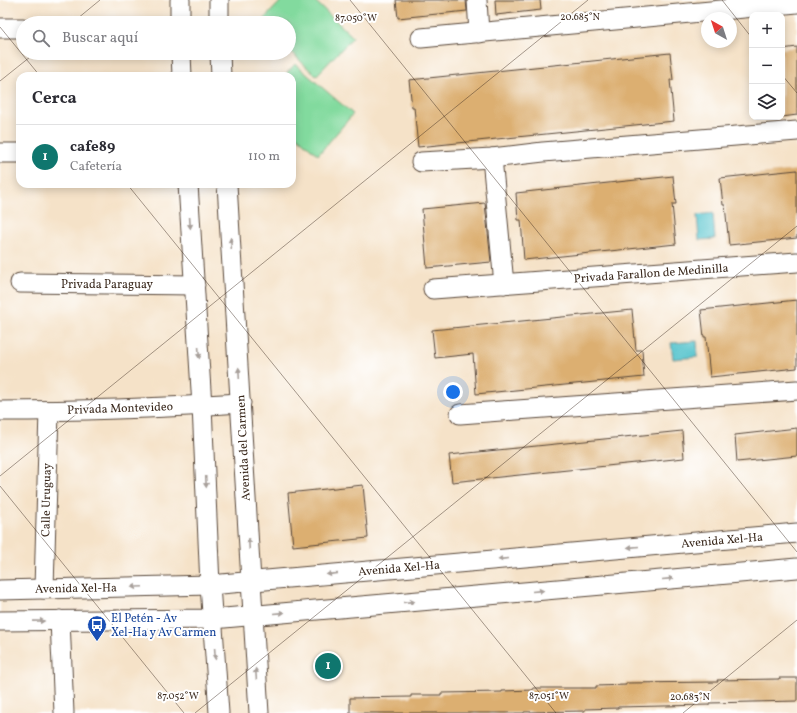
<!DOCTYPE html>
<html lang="es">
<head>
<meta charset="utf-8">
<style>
  body { margin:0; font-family:Vollkorn,serif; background:#f7f7f7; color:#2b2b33 }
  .controls { position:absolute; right:12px; top:12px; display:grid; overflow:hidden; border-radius:8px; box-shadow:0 2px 10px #0003 }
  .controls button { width:36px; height:36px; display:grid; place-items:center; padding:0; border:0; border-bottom:1px solid #e1e1e2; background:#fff; color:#2b2b33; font:20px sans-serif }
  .compass { position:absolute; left:701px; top:12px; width:36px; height:36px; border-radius:50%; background:#fff; box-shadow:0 2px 10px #0003; rotate:321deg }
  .you { position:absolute; left:453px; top:392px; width:14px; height:14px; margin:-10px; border:3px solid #fff; border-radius:50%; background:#1a73e8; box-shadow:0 0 0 6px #1a73e833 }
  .badge { display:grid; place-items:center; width:26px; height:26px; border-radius:50%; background:#0f766e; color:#fff; font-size:13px; font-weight:700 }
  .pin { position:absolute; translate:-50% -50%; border:2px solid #fff; box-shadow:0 1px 4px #0006 }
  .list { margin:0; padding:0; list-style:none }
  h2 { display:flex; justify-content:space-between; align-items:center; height:52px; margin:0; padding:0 16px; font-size:17px }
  h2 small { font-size:13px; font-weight:400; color:#7c7c81 }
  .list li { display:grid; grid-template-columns:26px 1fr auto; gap:12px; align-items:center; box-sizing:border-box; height:64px; padding:0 16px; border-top:1px solid #e1e1e2 }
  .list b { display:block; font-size:15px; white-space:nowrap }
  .list p { margin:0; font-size:13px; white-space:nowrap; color:#7c7c81 }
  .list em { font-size:13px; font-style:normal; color:#7c7c81 }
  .icon { flex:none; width:22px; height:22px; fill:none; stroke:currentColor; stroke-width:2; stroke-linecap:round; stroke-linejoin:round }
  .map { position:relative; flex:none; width:797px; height:713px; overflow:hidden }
  .search { position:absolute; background:#fff; box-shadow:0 2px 10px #0003; left:16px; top:16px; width:280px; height:44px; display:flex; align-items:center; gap:10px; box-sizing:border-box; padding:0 14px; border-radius:22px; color:#7c7c81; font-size:15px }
  .panel { position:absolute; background:#fff; box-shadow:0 2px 10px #0003; left:16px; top:72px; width:280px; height:116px; border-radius:12px }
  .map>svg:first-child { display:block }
</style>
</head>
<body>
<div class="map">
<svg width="797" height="713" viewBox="0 0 797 713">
  <rect width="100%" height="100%" fill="#fff"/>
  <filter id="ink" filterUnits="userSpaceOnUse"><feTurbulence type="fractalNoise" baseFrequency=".025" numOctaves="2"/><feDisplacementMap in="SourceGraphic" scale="8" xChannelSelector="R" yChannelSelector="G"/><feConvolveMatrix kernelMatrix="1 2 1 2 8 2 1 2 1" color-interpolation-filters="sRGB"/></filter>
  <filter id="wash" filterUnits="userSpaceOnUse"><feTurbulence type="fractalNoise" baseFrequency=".012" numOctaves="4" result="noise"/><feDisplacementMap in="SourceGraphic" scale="16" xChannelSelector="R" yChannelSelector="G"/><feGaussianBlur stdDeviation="0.9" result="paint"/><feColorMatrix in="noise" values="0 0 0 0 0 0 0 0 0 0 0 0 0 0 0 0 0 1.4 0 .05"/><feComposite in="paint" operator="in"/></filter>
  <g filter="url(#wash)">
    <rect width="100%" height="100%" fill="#f5e2c8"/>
    <g fill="#82da9e" stroke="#5e825e">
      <polygon points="282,0 314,0 353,37 316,76 289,50 289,23 260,23"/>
      <polygon points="295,64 353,114 318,155 292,132 292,76 284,76"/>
    </g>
    <g fill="#57c4cd" stroke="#497776">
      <polygon points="713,213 715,239 699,240 697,215"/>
      <polygon points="697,341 698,357 673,359 671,343"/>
    </g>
    <g id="blocks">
      <g fill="#dcaf71">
        <polygon points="396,0 466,0 467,11 398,18"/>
        <polygon points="495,0 540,0 541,10 496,15"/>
        <polygon points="797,47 797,115 782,117 782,49"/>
        <polygon points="670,53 673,80 670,80 674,121 418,147 414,107 412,107 409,80"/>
        <polygon points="797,170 797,238 729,245 725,205 723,205 720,178"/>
        <polygon points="673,176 676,204 672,204 676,244 524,260 521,220 518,220 516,193"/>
        <polygon points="485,203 491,262 427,268 422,209"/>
        <polygon points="797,300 797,368 710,377 706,337 704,337 701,310"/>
        <polygon points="632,310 636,350 642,350 644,377 476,394 473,354 435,358 432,330"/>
        <polygon points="797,428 797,456 737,462 735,435"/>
        <polygon points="682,431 684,458 452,482 449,455"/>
        <polygon points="363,485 368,538 293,546 288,493"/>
        <polygon points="779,678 797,678 797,701 709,703 709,705 618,707 618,708 585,709 585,711 524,712 524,713 350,713 350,698 411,697 411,695 441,695 441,693 502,692 502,691 533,690 533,688 596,688 596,686 626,685 626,683 718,682 717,680 779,679"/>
      </g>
    </g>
  </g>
  <g filter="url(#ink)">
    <use href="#blocks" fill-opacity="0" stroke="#574638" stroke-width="1"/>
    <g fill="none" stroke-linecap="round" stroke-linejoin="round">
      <g stroke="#574638" stroke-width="21">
        <g id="minor">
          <polyline points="477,0 479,33"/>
          <polyline points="180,23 180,0"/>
          <polyline points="219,23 219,0"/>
          <polyline points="0,28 23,28"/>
          <polyline points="421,38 797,3"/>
          <polyline points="181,53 182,76"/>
          <polyline points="220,53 221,76"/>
          <polyline points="0,153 20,153"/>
          <polyline points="492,158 504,284"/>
          <polyline points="421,162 492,158 543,152 797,131"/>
          <polyline points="188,184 202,406 210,585 219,713"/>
          <path d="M227,184C239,360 247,537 259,713"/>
          <polyline points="20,283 195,285"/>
          <polyline points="433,289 797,262"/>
          <path d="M0,411C80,411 161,408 241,403"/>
          <polyline points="460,414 797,390"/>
          <polyline points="44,589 49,411"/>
          <polyline points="0,590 210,585 797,533"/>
          <polyline points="60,620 64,713"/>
          <polyline points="0,621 213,619 797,568"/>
        </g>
      </g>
      <use href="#minor" stroke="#fff" stroke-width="19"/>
    </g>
    <defs><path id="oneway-solid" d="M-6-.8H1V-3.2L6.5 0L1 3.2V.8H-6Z"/></defs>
    <g fill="#a79f9a">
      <use href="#oneway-solid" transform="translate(190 223) rotate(86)"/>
      <use href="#oneway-solid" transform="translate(231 243) rotate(-94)"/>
      <use href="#oneway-solid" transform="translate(199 353) rotate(86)"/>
      <use href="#oneway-solid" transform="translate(239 373) rotate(-93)"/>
      <use href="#oneway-solid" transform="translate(206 482) rotate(87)"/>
      <use href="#oneway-solid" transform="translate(249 544) rotate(-93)"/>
      <use href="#oneway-solid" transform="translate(633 547) rotate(175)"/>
      <use href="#oneway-solid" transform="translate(503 559) rotate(175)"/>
      <use href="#oneway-solid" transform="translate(332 574) rotate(175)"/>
      <use href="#oneway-solid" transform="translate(668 579) rotate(-5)"/>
      <use href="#oneway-solid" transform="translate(137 587) rotate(178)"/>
      <use href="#oneway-solid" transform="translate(538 591) rotate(-5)"/>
      <use href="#oneway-solid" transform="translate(409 602) rotate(-5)"/>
      <use href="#oneway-solid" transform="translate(279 613) rotate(-5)"/>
      <use href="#oneway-solid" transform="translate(39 621) rotate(-1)"/>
      <use href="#oneway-solid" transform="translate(215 654) rotate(86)"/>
      <use href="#oneway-solid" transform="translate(256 674) rotate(-94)"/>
    </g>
  </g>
  <path fill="none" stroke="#3b2a1e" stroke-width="1" stroke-opacity="0.45" d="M350,0L797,552M722,0L752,38M72,23L100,0M0,27L40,76M782,75L797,93M0,81L35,53M127,184L556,713M0,476L588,0M0,486L184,713M195,713L797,226M683,713L797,620"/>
  <defs>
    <g id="bus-pin" transform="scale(1)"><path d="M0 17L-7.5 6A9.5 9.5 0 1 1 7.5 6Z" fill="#1a4fb4" stroke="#fff"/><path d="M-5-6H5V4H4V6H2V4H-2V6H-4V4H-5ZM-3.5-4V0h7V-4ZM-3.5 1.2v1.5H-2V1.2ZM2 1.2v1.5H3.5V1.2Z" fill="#fff"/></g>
  </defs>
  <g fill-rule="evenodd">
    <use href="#bus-pin" x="97" y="625"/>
  </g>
  <g text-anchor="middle" stroke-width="4" stroke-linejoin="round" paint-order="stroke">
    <g font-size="12" fill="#3b2a1e" stroke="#fff">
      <text transform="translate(651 273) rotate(-4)" y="4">Privada Farallon de Medinilla</text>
      <text x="107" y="288">Privada Paraguay</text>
      <text transform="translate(120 408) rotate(-2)" y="4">Privada Montevideo</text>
      <text transform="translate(243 448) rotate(-93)" y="4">Avenida del Carmen</text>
      <text transform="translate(46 500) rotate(-89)" y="4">Calle Uruguay</text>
      <text transform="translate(722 540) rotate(-5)" y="4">Avenida Xel-Ha</text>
      <text transform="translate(399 568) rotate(-5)" y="4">Avenida Xel-Ha</text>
      <text transform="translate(76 588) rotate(-1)" y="4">Avenida Xel-Ha</text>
    </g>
    <g font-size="12" fill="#164399" stroke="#fff" text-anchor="start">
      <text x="111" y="622">El Petén - Av<tspan x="111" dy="14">Xel-Ha y Av Carmen</tspan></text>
    </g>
  </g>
  <g font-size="10" text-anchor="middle" fill="#3b2a1e" stroke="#fff" stroke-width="4" stroke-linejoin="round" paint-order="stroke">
    <text x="580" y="20">20.685°N</text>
    <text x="356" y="21">87.050°W</text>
    <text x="178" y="699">87.052°W</text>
    <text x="549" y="699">87.051°W</text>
    <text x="690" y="700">20.683°N</text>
  </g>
</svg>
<div class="controls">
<button>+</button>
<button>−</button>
<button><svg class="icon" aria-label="layers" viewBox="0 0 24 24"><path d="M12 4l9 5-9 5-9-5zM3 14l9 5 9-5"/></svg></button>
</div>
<svg class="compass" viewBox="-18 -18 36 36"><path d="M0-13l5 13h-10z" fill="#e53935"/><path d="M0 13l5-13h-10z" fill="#7c7c81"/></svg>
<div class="you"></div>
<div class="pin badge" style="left:328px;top:666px">1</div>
<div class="search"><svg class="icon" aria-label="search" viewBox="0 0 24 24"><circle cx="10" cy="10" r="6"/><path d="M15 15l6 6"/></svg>Buscar aquí</div>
<section class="panel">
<h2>Cerca<small></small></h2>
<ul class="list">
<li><span class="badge">1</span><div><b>cafe89</b><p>Cafetería</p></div><em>110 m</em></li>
</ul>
</section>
</div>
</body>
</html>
